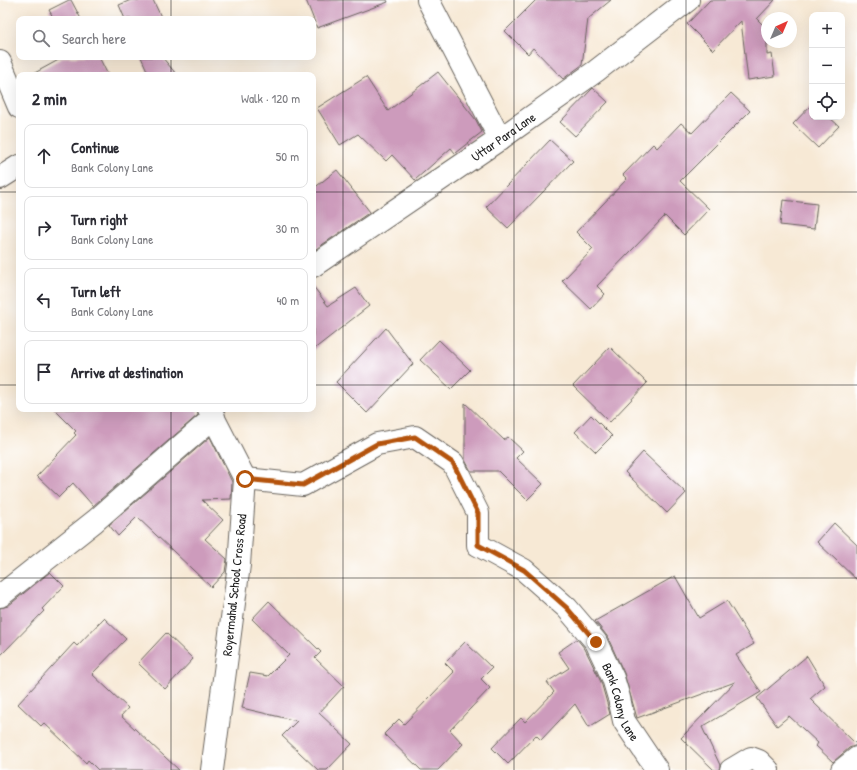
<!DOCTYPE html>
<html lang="en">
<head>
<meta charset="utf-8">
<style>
  body { margin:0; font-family:"Patrick Hand",sans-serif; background:#f2f2f3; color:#2b2b33 }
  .controls { position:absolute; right:12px; top:12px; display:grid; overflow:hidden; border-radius:8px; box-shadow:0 4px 16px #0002 }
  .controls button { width:36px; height:36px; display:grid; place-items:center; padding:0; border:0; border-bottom:1px solid #e1e1e2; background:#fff; color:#2b2b33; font:20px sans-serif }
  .compass { position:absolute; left:761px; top:12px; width:36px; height:36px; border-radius:50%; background:#fff; box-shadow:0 4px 16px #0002; rotate:44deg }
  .stop { position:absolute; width:12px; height:12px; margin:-9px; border:3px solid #b45309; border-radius:50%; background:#fff }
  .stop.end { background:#b45309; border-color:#fff; box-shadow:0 1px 4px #0008 }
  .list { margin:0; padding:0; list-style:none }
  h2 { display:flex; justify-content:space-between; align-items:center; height:52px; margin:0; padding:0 16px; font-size:17px }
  h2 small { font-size:13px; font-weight:400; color:#7c7c81 }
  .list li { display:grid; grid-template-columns:26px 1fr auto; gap:12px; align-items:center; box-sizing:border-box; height:64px; margin:0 8px 8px; padding:0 8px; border:1px solid #e1e1e2; border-radius:8px }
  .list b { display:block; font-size:15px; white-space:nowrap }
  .list p { margin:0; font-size:13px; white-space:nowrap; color:#7c7c81 }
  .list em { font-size:13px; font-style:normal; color:#7c7c81 }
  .icon { flex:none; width:22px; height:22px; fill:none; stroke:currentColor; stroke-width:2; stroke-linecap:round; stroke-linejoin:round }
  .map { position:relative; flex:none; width:857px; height:770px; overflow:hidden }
  .search { position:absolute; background:#fff; box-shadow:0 4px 16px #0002; left:16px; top:16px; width:300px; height:44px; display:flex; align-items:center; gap:10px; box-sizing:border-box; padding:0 14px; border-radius:8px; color:#7c7c81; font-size:15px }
  .panel { position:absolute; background:#fff; box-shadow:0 4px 16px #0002; left:16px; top:72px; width:300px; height:340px; border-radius:8px }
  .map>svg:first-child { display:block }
</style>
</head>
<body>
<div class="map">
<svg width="857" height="770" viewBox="0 0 857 770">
  <rect width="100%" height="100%" fill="#fff"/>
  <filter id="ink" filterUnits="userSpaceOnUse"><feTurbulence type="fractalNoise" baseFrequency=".025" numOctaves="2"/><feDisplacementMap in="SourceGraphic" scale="8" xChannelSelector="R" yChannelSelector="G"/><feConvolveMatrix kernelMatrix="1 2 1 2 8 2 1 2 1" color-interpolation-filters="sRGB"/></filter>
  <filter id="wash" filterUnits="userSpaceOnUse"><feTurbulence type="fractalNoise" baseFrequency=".012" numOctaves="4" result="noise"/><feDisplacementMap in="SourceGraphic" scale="16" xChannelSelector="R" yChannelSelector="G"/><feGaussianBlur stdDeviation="0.9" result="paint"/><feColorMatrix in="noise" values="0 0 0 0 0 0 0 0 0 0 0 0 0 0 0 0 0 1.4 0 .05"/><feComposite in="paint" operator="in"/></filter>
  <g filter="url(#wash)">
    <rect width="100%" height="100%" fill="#f7e9d5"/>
    <g id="blocks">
      <g fill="#cd9bbc">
        <polygon points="69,0 71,0 81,19 54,19 49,10"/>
        <polygon points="131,0 153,0 162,19 125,19 119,5"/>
        <polygon points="306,0 387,0 388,2 317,28"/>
        <polygon points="536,0 611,0 588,19 582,65 563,79 533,48 528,54 505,31"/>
        <polygon points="710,0 775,0 757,19 767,29 767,55 772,54 775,76 748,80 741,21 713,50 687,24"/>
        <polygon points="64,57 99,57 108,75 31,75"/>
        <polygon points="141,57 162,57 177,75 149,75"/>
        <polygon points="438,72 476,120 482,132 455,153 451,148 415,180 392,155 386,161 358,134 340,145 317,108 366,77 388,111"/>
        <polygon points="593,88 608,102 575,136 560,122"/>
        <polygon points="731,93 750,111 680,181 709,209 684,235 665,216 597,286 605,294 591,309 562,281 593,249 576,232 627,179 623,175 653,144 657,148 681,123 692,133"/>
        <polygon points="812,104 812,117 829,117 839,126 818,148 793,124"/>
        <polygon points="550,140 573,161 508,228 486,207"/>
        <polygon points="337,170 370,212 313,251 313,189"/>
        <polygon points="783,200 817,204 814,229 780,225"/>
        <polygon points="313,286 328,306 356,288 369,306 313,350"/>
        <polygon points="386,328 413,364 367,413 336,382"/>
        <polygon points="439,340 470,370 451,389 420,360"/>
        <polygon points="610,347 647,383 610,422 573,386"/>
        <polygon points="465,403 504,440 508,437 523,451 516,458 543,484 527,500 498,471 471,471 465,460"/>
        <polygon points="54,409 197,409 198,415 93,506 73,483 59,497 37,476 76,435 74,433 76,431"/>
        <polygon points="591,415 612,436 596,452 575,432"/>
        <polygon points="210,437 232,482 231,499 202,500 223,520 205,539 227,559 225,572 211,587 137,517 118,536 109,525"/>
        <polygon points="643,452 686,493 667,513 625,472"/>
        <polygon points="834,523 857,545 857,580 817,542"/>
        <polygon points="50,572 64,586 42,609 44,611 0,656 0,608 8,606"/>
        <polygon points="675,576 699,618 727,601 754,644 736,655 761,692 702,727 720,765 719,770 714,770 681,738 735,682 637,718 624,673 607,636 595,621"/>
        <polygon points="269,601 321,652 315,658 344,686 319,713 352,744 327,770 318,770 282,736 297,721 242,708 250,673 268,676 289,655 252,619"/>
        <polygon points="104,618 126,639 92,674 128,708 121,716 179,770 98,770 88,760 86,763 44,723 41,726 18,704 74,643 77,646"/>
        <polygon points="166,633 193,659 165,689 138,663"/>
        <polygon points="577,639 585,649 601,682 610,714 589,727 575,704 541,740 536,735 508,764 492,748 521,718 525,722 554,692 547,682 569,668 558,652"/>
        <polygon points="465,642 492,668 481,679 490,688 450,730 463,744 438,770 421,770 384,734 399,719 404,724 454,672 445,663"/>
        <polygon points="807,656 825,686 810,699 857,745 849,748 833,762 816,746 818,743 789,716 777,726 757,698"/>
      </g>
    </g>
  </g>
  <g filter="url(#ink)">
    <use href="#blocks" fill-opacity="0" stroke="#69645d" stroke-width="1"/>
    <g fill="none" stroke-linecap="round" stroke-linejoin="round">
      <g stroke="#69645d" stroke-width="24">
        <g id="minor">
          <polyline points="428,0 500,139"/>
          <polyline points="0,62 19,107"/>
          <polyline points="0,178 19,166"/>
          <path id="s1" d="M313,266L500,139L596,71L688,0"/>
          <polyline points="209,409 245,479 239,565 212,770"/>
          <path id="s2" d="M245,479L303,485L377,444L415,437L453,463L478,513V545L524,570L567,608L596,642L613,678L619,698L624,721L657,770"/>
          <polyline points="0,596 95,521 214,417"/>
          <polyline points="731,770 751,758 759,761 768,770"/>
          <polyline points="842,770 857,758"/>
        </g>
      </g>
      <use href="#minor" stroke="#fff" stroke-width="22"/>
    </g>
  </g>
  <g fill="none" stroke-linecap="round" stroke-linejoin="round" filter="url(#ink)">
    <polyline stroke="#b45309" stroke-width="5" points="245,479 303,485 377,444 415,437 453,463 478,513 478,545 524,570 567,608 596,642"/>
  </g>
  <path fill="none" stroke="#1c1c1c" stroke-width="1" stroke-opacity="0.55" d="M171,0V19M343,0V770M514,0V770M686,0V770M171,57V75M0,192H19M313,192H857M0,385H19M313,385H857M171,409V770M0,578H857"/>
  <g text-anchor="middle" stroke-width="4" stroke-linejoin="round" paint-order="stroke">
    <g font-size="13" fill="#1c1c1c" stroke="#fff">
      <text dy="5" stroke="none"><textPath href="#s1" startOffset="230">Uttar Para Lane</textPath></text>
      <text transform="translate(234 585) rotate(-84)" y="5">Royermahal School Cross Road</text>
      <text dy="5" stroke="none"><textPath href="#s2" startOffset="535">Bank Colony Lane</textPath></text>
    </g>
  </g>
</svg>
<div class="controls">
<button>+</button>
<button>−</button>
<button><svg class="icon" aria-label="locate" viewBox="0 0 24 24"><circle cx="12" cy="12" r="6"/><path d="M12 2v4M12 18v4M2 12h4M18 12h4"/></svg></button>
</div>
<svg class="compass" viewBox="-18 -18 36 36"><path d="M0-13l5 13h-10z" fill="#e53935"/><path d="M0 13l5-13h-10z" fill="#7c7c81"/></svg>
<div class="stop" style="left:245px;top:479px"></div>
<div class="stop end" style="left:596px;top:642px"></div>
<div class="search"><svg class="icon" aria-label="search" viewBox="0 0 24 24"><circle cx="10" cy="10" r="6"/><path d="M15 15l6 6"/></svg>Search here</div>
<section class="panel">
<h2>2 min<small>Walk · 120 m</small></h2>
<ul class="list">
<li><svg class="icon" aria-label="ahead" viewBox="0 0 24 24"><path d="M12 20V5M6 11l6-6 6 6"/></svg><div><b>Continue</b><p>Bank Colony Lane</p></div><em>50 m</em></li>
<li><svg class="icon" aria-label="right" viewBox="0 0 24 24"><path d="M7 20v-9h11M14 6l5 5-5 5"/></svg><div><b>Turn right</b><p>Bank Colony Lane</p></div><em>30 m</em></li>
<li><svg class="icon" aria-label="left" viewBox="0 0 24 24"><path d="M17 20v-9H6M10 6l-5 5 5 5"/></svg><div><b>Turn left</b><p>Bank Colony Lane</p></div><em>40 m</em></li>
<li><svg class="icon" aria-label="arrive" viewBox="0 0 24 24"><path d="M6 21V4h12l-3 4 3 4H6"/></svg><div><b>Arrive at destination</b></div></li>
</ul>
</section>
</div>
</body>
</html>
